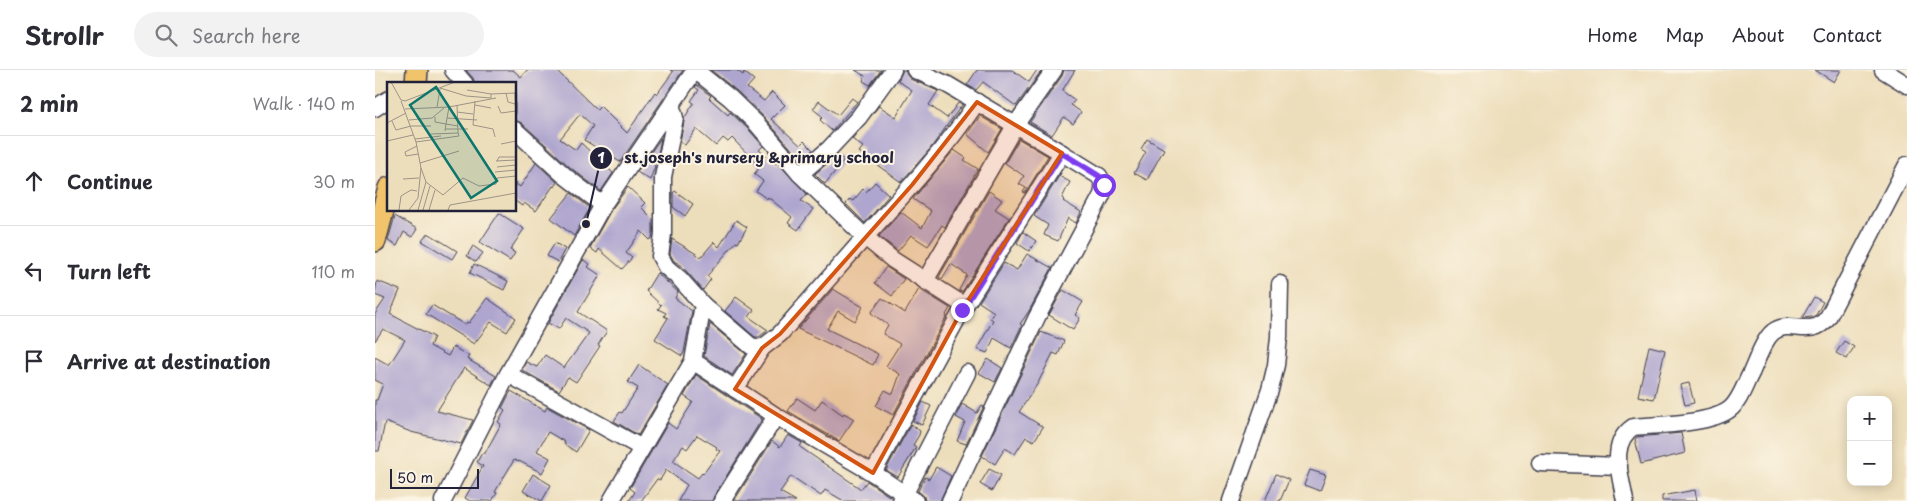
<!DOCTYPE html>
<html lang="en">
<head>
<meta charset="utf-8">
<style>
  body { margin:0; font-family:"Playpen Sans",sans-serif; background:#f2f2f3; color:#2b2b33 }
  .controls { position:absolute; right:15px; bottom:15px; display:grid; overflow:hidden; border-radius:10px; box-shadow:0 2px 12px #0003 }
  .controls button { width:45px; height:45px; display:grid; place-items:center; padding:0; border:0; border-bottom:1px solid #e1e1e2; background:#fff; color:#2b2b33; font:25px sans-serif }
  .scale { position:absolute; left:15px; bottom:12px; width:89px; box-sizing:border-box; padding-left:5px; border:2px solid #22223b; border-top:0; font-size:14px; line-height:18px; white-space:nowrap; color:#22223b; -webkit-text-stroke:4px #fcf5e5; paint-order:stroke }
  .stop { position:absolute; width:15px; height:15px; margin:-11px; border:4px solid #7c3aed; border-radius:50%; background:#fff }
  .stop.end { background:#7c3aed; border-color:#fff; box-shadow:0 1px 5px #0008 }
  .list { margin:0; padding:0; list-style:none }
  h2 { display:flex; justify-content:space-between; align-items:center; height:65px; margin:0; padding:0 20px; font-size:21px }
  h2 small { font-size:16px; font-weight:400; color:#7c7c81 }
  .list li { display:grid; grid-template-columns:32px 1fr auto; gap:15px; align-items:center; box-sizing:border-box; height:90px; padding:0 20px; border-top:1px solid #e1e1e2 }
  .list b { display:block; font-size:19px; white-space:nowrap }
  .list em { font-size:16px; font-style:normal; color:#7c7c81 }
  .icon { flex:none; width:28px; height:28px; fill:none; stroke:currentColor; stroke-width:2; stroke-linecap:round; stroke-linejoin:round }
  .map { position:relative; flex:none; width:1532px; height:431px; overflow:hidden }
  header { display:flex; align-items:center; gap:30px; box-sizing:border-box; height:70px; padding:0 25px; background:#fff; border-bottom:1px solid #e1e1e2 }
  header strong { font-size:24px }
  nav { display:flex; gap:28px; margin-inline-start:auto; font-size:18px }
  .search { width:350px; height:45px; background:#f2f2f3; display:flex; align-items:center; gap:12px; box-sizing:border-box; padding:0 18px; border-radius:28px; color:#7c7c81; font-size:19px }
  main { display:flex }
  aside { flex:1; background:#fff }
  .map>svg:first-child { display:block }
</style>
</head>
<body>
<header>
<strong>Strollr</strong>
<div class="search"><svg class="icon" aria-label="search" viewBox="0 0 24 24"><circle cx="10" cy="10" r="6"/><path d="M15 15l6 6"/></svg>Search here</div>
<nav><a>Home</a><a>Map</a><a>About</a><a>Contact</a></nav>
</header>
<main>
<aside>
<h2>2 min<small>Walk · 140 m</small></h2>
<ul class="list">
<li><svg class="icon" aria-label="ahead" viewBox="0 0 24 24"><path d="M12 20V5M6 11l6-6 6 6"/></svg><div><b>Continue</b></div><em>30 m</em></li>
<li><svg class="icon" aria-label="left" viewBox="0 0 24 24"><path d="M17 20v-9H6M10 6l-5 5 5 5"/></svg><div><b>Turn left</b></div><em>110 m</em></li>
<li><svg class="icon" aria-label="arrive" viewBox="0 0 24 24"><path d="M6 21V4h12l-3 4 3 4H6"/></svg><div><b>Arrive at destination</b></div></li>
</ul>
</aside>
<div class="map">
<svg width="1532" height="431" viewBox="0 0 1532 431">
  <rect width="100%" height="100%" fill="#fcf5e5"/>
  <filter id="ink" filterUnits="userSpaceOnUse"><feTurbulence type="fractalNoise" baseFrequency=".02" numOctaves="2"/><feDisplacementMap in="SourceGraphic" scale="10" xChannelSelector="R" yChannelSelector="G"/><feConvolveMatrix kernelMatrix="1 2 1 2 8 2 1 2 1" color-interpolation-filters="sRGB"/></filter>
  <filter id="wash" filterUnits="userSpaceOnUse"><feTurbulence type="fractalNoise" baseFrequency=".0096" numOctaves="4" result="noise"/><feDisplacementMap in="SourceGraphic" scale="20" xChannelSelector="R" yChannelSelector="G"/><feGaussianBlur stdDeviation="1.12" result="paint"/><feColorMatrix in="noise" values="0 0 0 0 0 0 0 0 0 0 0 0 0 0 0 0 0 1.4 0 .05"/><feComposite in="paint" operator="in"/></filter>
  <g filter="url(#wash)">
    <rect width="100%" height="100%" fill="#eddebb"/>
    <g id="blocks">
      <g fill="#afa6cf" fill-rule="evenodd">
        <polygon points="91,0 138,0 146,7 152,0 181,0 222,40 225,36 252,63 280,22 282,24 298,2 295,0 308,0 245,92 209,70 218,56 205,44 185,69 201,80 206,73 238,103 226,121 196,98 147,53 140,50 140,14 100,14 98,8"/>
        <polygon points="336,0 361,0 368,5 369,2 379,10 372,18 389,31 397,22 410,35 396,49 425,75 429,71 438,80 426,90 389,47 362,21"/>
        <polygon points="480,0 506,0 495,15 488,11 490,6"/>
        <polygon points="528,0 530,0 532,5 535,9 563,21 554,35 572,48 583,33 587,35 555,79 526,112 484,82 488,77 477,69 504,36 521,47 537,20 523,11"/>
        <polygon points="602,0 637,0 654,12 662,0 667,0 641,36 608,12 601,20 592,15"/>
        <polygon points="689,0 700,0 687,21 700,30 696,35 706,42 698,54 689,47 677,65 655,52 687,6"/>
        <polygon points="1440,0 1466,0 1459,12"/>
        <polygon points="322,15 336,26 334,28 353,45 355,42 375,61 388,76 384,80 401,94 402,92 432,124 426,131 438,139 423,160 413,153 417,147 393,127 392,129 381,121 388,111 379,104 385,97 357,68 353,72 348,68 341,76 321,59 310,75 305,72 310,47 319,33 316,31 324,20 320,17"/>
        <polygon points="477,28 482,32 457,61 445,50 448,47 438,39 444,31 463,45"/>
        <polygon points="605,46 627,59 613,82 592,64"/>
        <polygon points="286,68 283,84 277,93 280,96 275,110 262,102"/>
        <polygon points="644,69 673,86 650,123 648,122 651,118 644,114 649,106 630,93"/>
        <polygon points="772,69 789,79 772,110 759,103 771,82 766,79"/>
        <polygon points="579,80 591,88 589,90 603,99 570,157 567,155 553,176 536,165 523,181 504,166 526,142 547,158 556,141 538,129"/>
        <polygon points="462,85 469,90 450,114 440,104"/>
        <polygon points="161,93 182,112 179,117 178,116 161,141 149,133 147,136 140,131 140,113 145,117"/>
        <polygon points="686,103 684,106 695,112 687,128 689,130 688,131 706,142 701,153 693,148 683,171 669,165 673,155 659,146"/>
        <polygon points="500,112 514,125 490,153 471,134 475,129 478,131 488,119 491,122"/>
        <polygon points="253,117 270,133 266,137 278,149 278,163 277,168 275,170 266,161 251,183 257,188 247,199 224,179 222,183 215,178 236,140"/>
        <polygon points="300,121 318,134 310,146 298,137 298,123"/>
        <polygon points="614,121 627,130 620,139 634,148 587,222 584,220 592,205 576,194 567,209 564,207"/>
        <polygon points="196,123 215,138 199,166 176,148"/>
        <polygon points="124,143 149,159 135,180 140,183 135,191 105,172"/>
        <polygon points="20,146 42,159 37,167 29,162 22,176 13,171"/>
        <polygon points="361,150 372,157 363,173 361,172 332,206 336,209 328,220 306,195 299,191 295,184 297,169 326,187 339,172 344,177"/>
        <polygon points="648,162 661,171 654,181 642,173"/>
        <polygon points="53,163 82,181 77,189 47,171"/>
        <polygon points="180,173 190,179 183,192 172,186"/>
        <polygon points="98,176 108,183 101,192 92,186"/>
        <polygon points="652,184 677,198 654,241 645,254 647,255 636,278 619,268 612,283 602,279 618,250 615,248 619,242 604,232 629,193 642,200"/>
        <polygon points="208,190 215,194 213,197 225,205 203,242 232,261 223,275 225,276 201,312 193,307 184,321 147,300 151,292 162,297 170,285 189,298 214,263 191,248 184,259 173,253"/>
        <polygon points="99,194 133,211 129,220 95,203"/>
        <polygon points="511,197 529,209 517,226 500,213"/>
        <polygon points="282,203 303,222 300,228 317,241 309,282 307,286 280,269 293,248 289,246 291,243 283,239 286,235 271,221"/>
        <polygon points="2,211 25,220 15,244 59,267 55,276 73,286 78,277 94,286 92,289 121,306 116,315 89,298 62,341 98,350 86,374 36,362 10,352 4,381 0,381 0,330 2,330 8,314 0,310 0,287 14,295 30,270 8,259 0,271 0,244 10,229 0,225"/>
        <polygon points="458,219 488,237 480,251 463,241 452,259 503,284 498,295 423,259"/>
        <polygon points="544,219 575,238 571,245 572,246 518,345 501,336 510,320 518,324 525,304 511,296 525,274 508,264 513,255 496,243 507,228 530,243"/>
        <polygon points="688,220 708,232 700,245 705,248 698,260 674,245"/>
        <polygon points="361,227 379,240 374,247 393,260 384,267 380,267 350,241"/>
        <polygon points="1439,227 1448,232 1441,245 1437,247 1427,248"/>
        <polygon points="112,228 141,248 132,262 116,252 99,274 51,244 57,235 90,255 92,252 94,253"/>
        <polygon points="335,254 371,284 357,305 329,286"/>
        <polygon points="666,262 689,271 683,285 678,283 663,313 644,342 668,357 659,371 651,367 640,384 630,378 620,394 607,386"/>
        <polygon points="1469,271 1479,277 1472,289 1461,283"/>
        <polygon points="1274,276 1290,280 1279,329 1263,326"/>
        <polygon points="613,289 627,298 620,312 604,303"/>
        <polygon points="264,295 293,315 263,365 239,351 245,342 247,343 263,318 253,312"/>
        <path d="M321,305L387,349L339,426L337,431H303L312,415L291,400L285,410L282,409L266,431H254L260,422L255,418L293,353L301,359L318,332L309,326ZM322,365L342,377L341,379L345,381L328,404L327,403L323,408L298,391L308,376L312,379Z"/>
        <polygon points="1314,313 1319,333 1310,335 1305,315"/>
        <polygon points="136,321 170,341 172,337 214,360 201,382 189,374 190,372 173,362 162,381 175,388 167,403 144,391 144,392 139,390 120,422 122,423 117,431 95,431 90,428 108,396 102,392 107,383 110,383 126,354 123,352 130,340 127,338"/>
        <polygon points="422,328 440,340 447,330 468,345 469,343 479,349 464,371 413,341"/>
        <polygon points="548,332 556,336 547,355 538,351"/>
        <polygon points="587,334 602,343 607,335 609,336 591,374 582,371 590,352 581,347"/>
        <polygon points="536,354 545,361 544,365 538,375 541,377 523,407 511,400"/>
        <polygon points="1306,363 1310,383 1266,394 1260,369 1262,367"/>
        <polygon points="413,365 427,373 425,377 486,419 492,411 517,428 516,431 469,431 450,420 446,426 416,406 405,422 421,431 359,431 397,371 405,377"/>
        <polygon points="561,397 576,406 565,431 550,431 549,426 543,421 550,407 554,409"/>
        <polygon points="614,399 626,405 617,421 605,414"/>
        <polygon points="935,400 951,405 945,421 929,415"/>
        <polygon points="158,404 176,415 167,431 148,421"/>
        <polygon points="901,404 914,410 905,431 890,431"/>
        <polygon points="1320,420 1322,431 1287,431 1287,426"/>
      </g>
    </g>
  </g>
  <g filter="url(#ink)">
    <use href="#blocks" fill-opacity="0" stroke="#403e4e" stroke-width="1"/>
    <g fill="none" stroke-linecap="round" stroke-linejoin="round">
      <g stroke="#403e4e" stroke-width="19">
        <g id="minor">
          <polyline points="78,0 90,14"/>
          <polyline points="540,0 573,15 687,83"/>
          <polyline points="1508,0 1532,15"/>
          <polyline points="0,38 14,29"/>
          <polyline points="140,60 190,106 228,135"/>
          <polyline points="425,104 454,79 484,47 518,0"/>
          <polyline points="550,211 641,54 679,0"/>
          <path d="M590,236L518,190L490,167C529,124 569,81 602,32"/>
          <polyline points="318,291 401,346 498,403 540,431"/>
          <polyline points="133,304 267,378"/>
          <polyline points="360,319 387,278"/>
          <polyline points="1165,393 1244,396"/>
          <polyline points="498,403 587,240 687,83 724,106 729,115 727,125 662,247 575,431"/>
          <polyline points="68,431 133,304 228,135 320,0 355,28 382,54 425,104 490,167 405,264 387,278 376,276 328,235"/>
          <polyline points="236,431 318,291 328,235 305,209 291,197 285,186 288,164 288,107 300,48 298,41 295,38"/>
          <polyline points="347,431 401,346"/>
          <polyline points="526,431 592,303"/>
          <polyline points="856,431 895,320 901,295 904,267 905,214"/>
          <path d="M1250,431C1246,406 1233,374 1258,357C1282,355 1336,354 1355,339C1365,331 1370,314 1376,303C1381,292 1389,269 1398,262C1415,248 1436,270 1453,247L1532,95"/>
        </g>
      </g>
      <g stroke="#403e4e" stroke-width="24">
        <g id="major">
          <polyline points="41,14 42,0"/>
          <polyline points="0,171 14,118"/>
        </g>
      </g>
      <use href="#minor" stroke="#fff" stroke-width="16"/>
      <use href="#major" stroke="#f1c36a" stroke-width="21"/>
    </g>
  </g>
  <g fill="none" stroke-linecap="round" stroke-linejoin="round" filter="url(#ink)">
    <polyline stroke="#7c3aed" stroke-width="6" points="587,240 687,83 724,106 729,115"/>
  </g>
  <path fill="#d45411" fill-opacity="0.2" stroke="#d45411" stroke-width="4" stroke-linejoin="round" d="M602,32L687,83L587,240L498,403L360,319L387,278L405,264L537,115Z"/>
  <g transform="translate(12 12)">
    <rect width="129" height="129" fill="#eddebb"/>
    <path fill="none" stroke="#9c9388" stroke-width="1" d="M4,0L14,18L18,19L68,0M53,6L79,14L104,16V12L129,11M80,8L104,12M119,11L121,20L128,22M128,11L129,40M14,19L29,60L34,86L31,116L22,128M88,19L86,43L106,47L108,55M70,23L71,51M88,23L104,26M111,24L114,31L129,29M50,25L53,7M18,27L62,25L109,16M70,30L86,32M48,35V40L59,42L62,25M60,36L90,38M22,38L45,36L57,26M5,39L9,48L24,44H44M0,41L19,31M58,47H81M58,49L59,42L71,44M28,57L54,54M0,59L26,53M29,60L72,54L71,51L44,52M114,62L129,59M30,64L18,70L19,74L31,72M109,79L129,78M110,79L112,75H129M33,81L72,69M110,85L129,83M34,86L39,100L56,113L76,96L92,104L109,102L110,96L129,94M108,90L129,88M16,97L32,96M12,128L14,114L24,108L30,109M31,128L39,100M36,128L43,104M42,128L48,108M61,128L63,123L129,111"/>
    <path fill="#0f766e" fill-opacity="0.15" stroke="#0f766e" stroke-width="2.5" d="M49,5L110,99L84,116L23,23Z"/>
    <rect width="129" height="129" fill="none" stroke="#22223b" stroke-width="2.5"/>
  </g>
  <path fill="none" stroke="#22223b" stroke-width="2" d="M211 154L226 88"/>
  <g fill="#22223b" stroke="#fcf5e5" stroke-width="2">
    <circle cx="211" cy="154" r="5"/>
    <circle cx="226" cy="88" r="12"/>
  </g>
  <g font-size="15" text-anchor="middle" font-weight="bold" fill="#fff">
    <text x="226" y="93">1</text>
  </g>
  <g font-size="15" text-anchor="middle" font-weight="bold" fill="#22223b" stroke="#fcf5e5" stroke-width="4" stroke-linejoin="round" paint-order="stroke">
    <text x="384" y="93">st.joseph's nursery &amp;primary school</text>
  </g>
</svg>
<div class="controls">
<button>+</button>
<button>−</button>
</div>
<div class="scale">50 m</div>
<div class="stop" style="left:729px;top:115px"></div>
<div class="stop end" style="left:587px;top:240px"></div>
</div>
</main>
</body>
</html>
